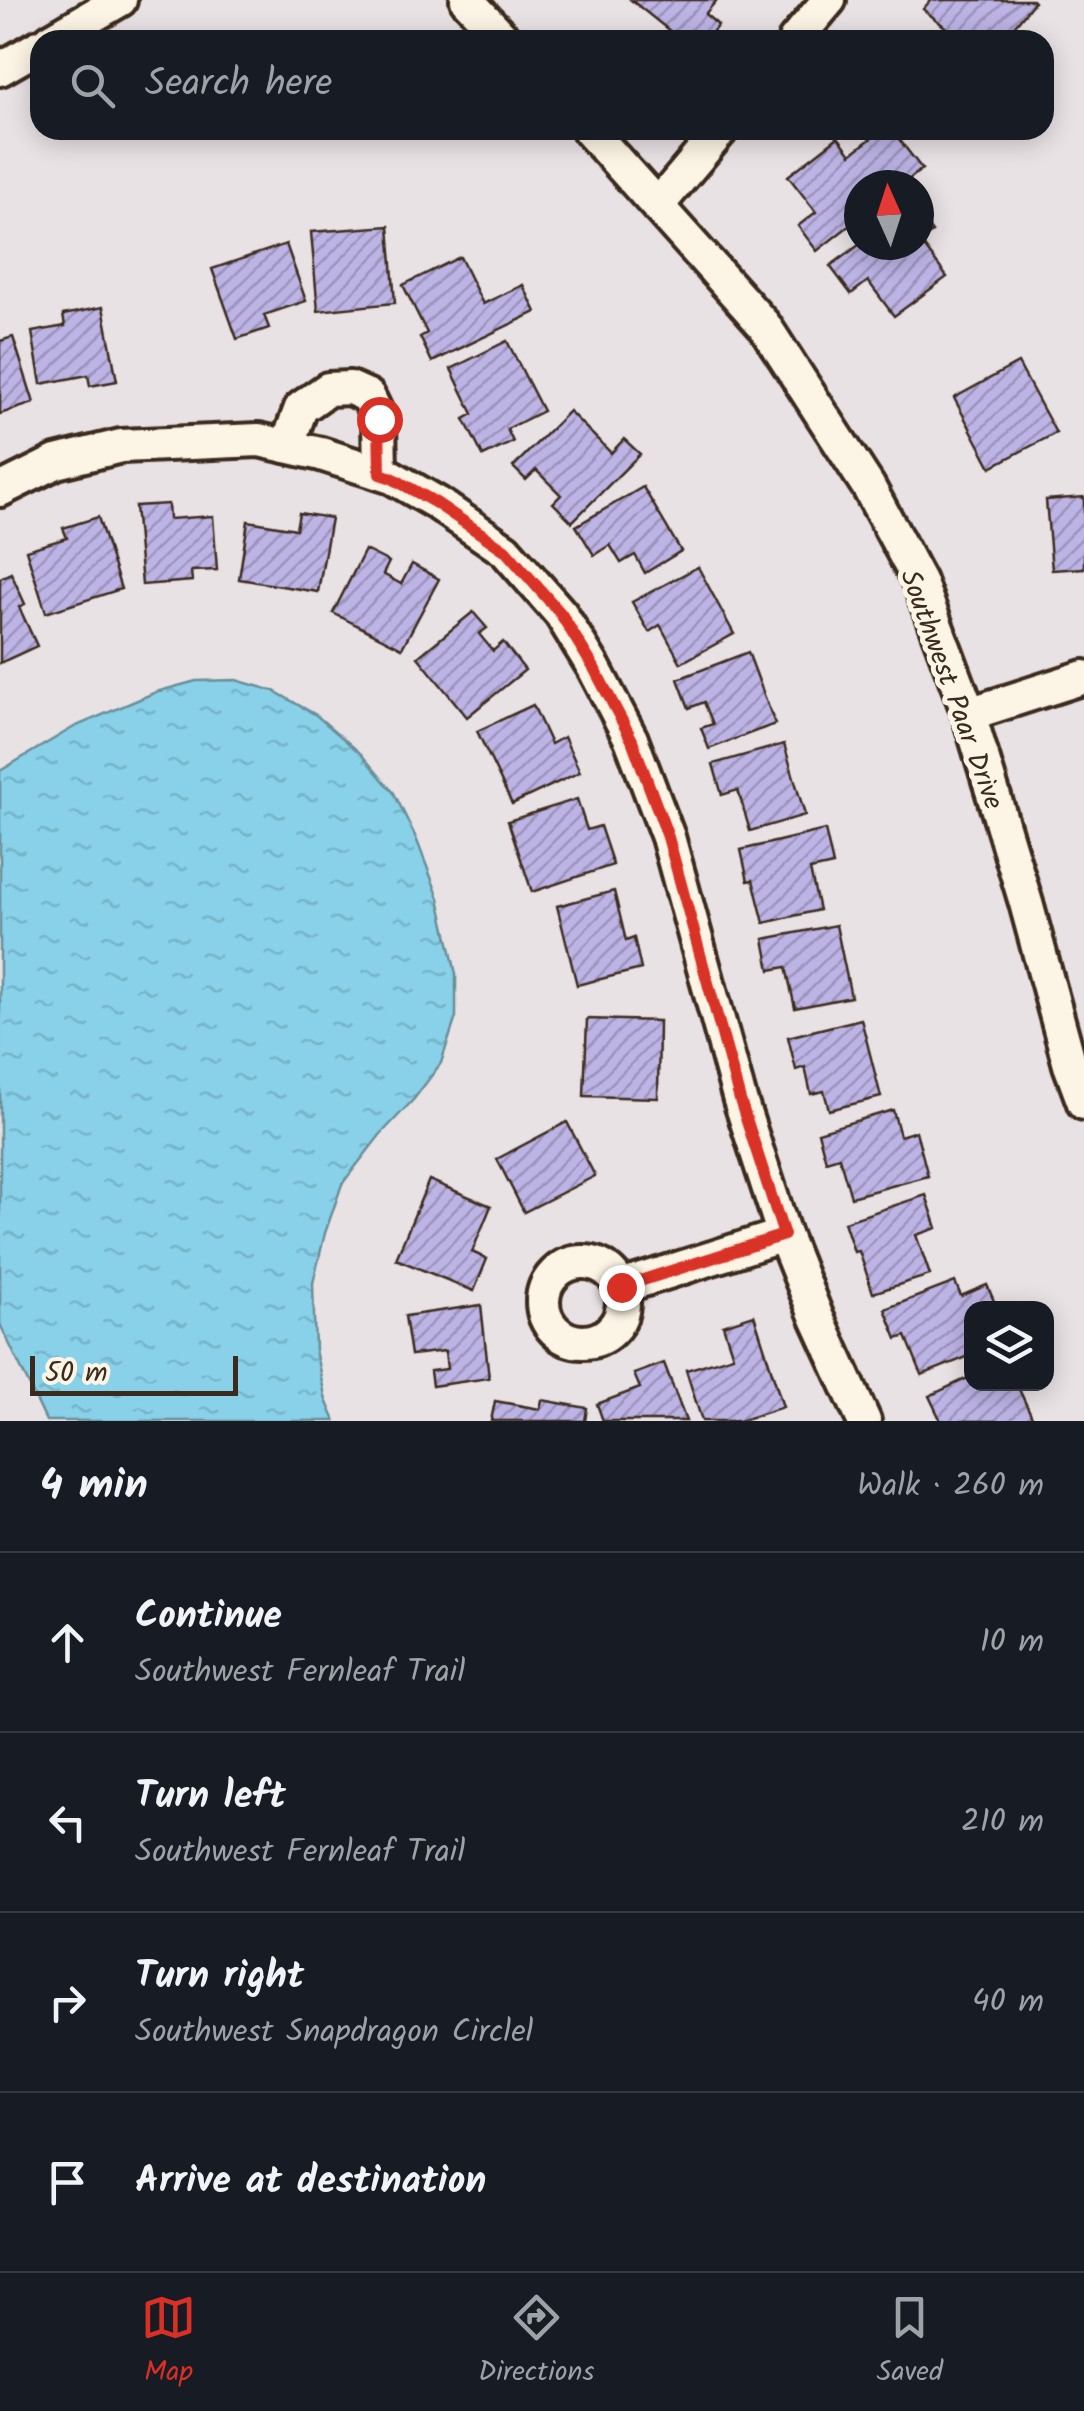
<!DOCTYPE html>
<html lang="en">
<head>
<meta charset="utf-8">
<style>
  body { margin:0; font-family:Kalam,sans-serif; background:#242831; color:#f1f3f6 }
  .controls { position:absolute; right:30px; bottom:30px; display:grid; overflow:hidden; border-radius:20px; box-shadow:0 5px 25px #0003 }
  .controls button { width:90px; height:90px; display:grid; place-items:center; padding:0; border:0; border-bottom:2px solid #363941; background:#171b24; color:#f1f3f6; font:50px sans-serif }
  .compass { position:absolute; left:844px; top:170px; width:90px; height:90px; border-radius:50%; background:#171b24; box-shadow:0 5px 25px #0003; rotate:357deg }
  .scale { position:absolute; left:30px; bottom:25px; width:208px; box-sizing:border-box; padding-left:10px; border:5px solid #3b2a1e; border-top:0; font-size:28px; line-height:35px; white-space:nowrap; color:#3b2a1e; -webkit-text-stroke:8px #fcf5e5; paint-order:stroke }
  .stop { position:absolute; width:30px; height:30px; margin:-22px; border:8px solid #d93025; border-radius:50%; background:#fff }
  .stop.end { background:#d93025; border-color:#fff; box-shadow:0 2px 10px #0008 }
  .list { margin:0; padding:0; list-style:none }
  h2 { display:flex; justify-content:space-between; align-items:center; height:130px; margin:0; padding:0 40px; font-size:42px }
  h2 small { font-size:32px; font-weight:400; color:#9ea1a6 }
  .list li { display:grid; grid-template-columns:65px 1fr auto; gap:30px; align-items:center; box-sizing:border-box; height:180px; padding:0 40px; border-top:2px solid #363941 }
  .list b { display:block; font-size:38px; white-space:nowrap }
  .list p { margin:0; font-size:32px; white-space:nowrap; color:#9ea1a6 }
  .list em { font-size:32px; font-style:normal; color:#9ea1a6 }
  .icon { flex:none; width:55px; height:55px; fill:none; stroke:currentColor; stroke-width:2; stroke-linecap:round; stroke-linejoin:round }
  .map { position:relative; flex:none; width:1084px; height:1421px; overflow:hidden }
  .search { position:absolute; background:#171b24; box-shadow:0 5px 25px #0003; left:30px; right:30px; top:30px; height:110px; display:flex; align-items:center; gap:25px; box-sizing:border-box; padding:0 35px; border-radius:30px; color:#9ea1a6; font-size:38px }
  .sheet { height:850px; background:#171b24 }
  nav { display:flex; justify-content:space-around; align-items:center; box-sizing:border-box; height:140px; border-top:2px solid #363941; background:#171b24; font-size:28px; color:#9ea1a6 }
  nav a { display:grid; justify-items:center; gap:5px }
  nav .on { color:#d93025 }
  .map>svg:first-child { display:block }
</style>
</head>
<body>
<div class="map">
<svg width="1084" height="1421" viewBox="0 0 1084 1421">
  <defs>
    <pattern id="water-ripples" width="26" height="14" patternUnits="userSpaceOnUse" patternTransform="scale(2.5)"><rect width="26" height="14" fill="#88d1e9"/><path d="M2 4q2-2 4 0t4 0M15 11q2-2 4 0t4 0" fill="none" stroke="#76b4c7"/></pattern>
    <pattern id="building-hatch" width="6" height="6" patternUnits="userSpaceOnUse" patternTransform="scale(2.5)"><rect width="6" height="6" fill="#bdb4e6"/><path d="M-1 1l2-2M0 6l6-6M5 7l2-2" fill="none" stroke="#9b93ba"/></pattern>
  </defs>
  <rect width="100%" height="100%" fill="#e9e2e5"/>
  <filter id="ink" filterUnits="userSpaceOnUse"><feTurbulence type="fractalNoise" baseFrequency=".01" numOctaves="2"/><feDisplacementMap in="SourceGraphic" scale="20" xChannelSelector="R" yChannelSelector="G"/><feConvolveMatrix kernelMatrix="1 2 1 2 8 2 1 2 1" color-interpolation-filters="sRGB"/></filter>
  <g filter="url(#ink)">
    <polygon fill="url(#water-ripples)" stroke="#698e98" stroke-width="2.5" points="236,680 274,691 316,715 360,753 394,793 416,838 439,898 456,974 456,1017 441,1063 414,1099 380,1135 342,1184 325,1233 313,1283 315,1350 326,1400 335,1421 46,1421 0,1324 0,771 74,727 156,692 196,681"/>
    <g fill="url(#building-hatch)" stroke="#3b2a1e" stroke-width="2.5">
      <polygon points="631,0 717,0 705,14 718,25 706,40 681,40"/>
      <polygon points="931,0 1032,0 1034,2 1003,40 961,40 923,9"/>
      <polygon points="882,130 892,130 922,169 902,185 859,185 859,218 817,251 798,226 816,212 788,176 838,137 851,154"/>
      <polygon points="919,215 932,232 920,241 947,277 894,316 868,281 851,294 830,266 859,245 919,245"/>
      <polygon points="389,226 395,303 318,311 311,232"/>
      <polygon points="286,244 306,301 264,315 269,328 237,339 212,269"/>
      <polygon points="460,257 483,304 523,285 536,312 432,362 420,337 427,333 403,285"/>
      <polygon points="103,307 117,381 90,386 88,375 41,384 32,332 65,326 63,315"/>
      <polygon points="13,337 34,403 0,414 0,341"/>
      <polygon points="507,341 543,411 507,429 513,442 483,456 464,419 473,414 451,369"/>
      <polygon points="1018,363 1056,433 991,467 954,398"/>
      <polygon points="569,411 611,453 624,439 640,454 572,522 553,503 561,495 536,470 526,480 513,467"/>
      <polygon points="643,487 681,551 645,573 635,555 621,563 610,545 594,555 576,526"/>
      <polygon points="1084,497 1084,568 1052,570 1046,500"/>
      <polygon points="168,504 169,519 213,516 217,570 191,571 192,581 142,585 135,506"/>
      <polygon points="299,513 331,518 318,592 239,579 248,521 296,529"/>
      <polygon points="98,517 121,589 46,613 26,550 67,538 63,528"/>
      <polygon points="365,550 389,562 383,574 401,584 412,564 439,579 402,648 333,613"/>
      <polygon points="698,567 734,634 681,663 660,625 649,632 632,602"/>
      <polygon points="11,573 25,604 19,607 37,646 0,663 0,578"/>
      <polygon points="473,612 487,628 479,634 493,651 503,642 525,670 467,717 418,657"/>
      <polygon points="748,652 775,724 709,749 701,728 713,724 704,702 689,708 678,679"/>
      <polygon points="533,705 551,744 564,737 580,772 512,804 477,731"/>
      <polygon points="784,744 805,815 750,831 738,790 722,795 713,764"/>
      <polygon points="577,799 587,830 600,826 613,865 532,892 508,821"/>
      <polygon points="825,830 833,865 810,870 819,910 764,923 753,880 748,881 741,850"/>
      <polygon points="614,891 626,941 634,938 641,969 577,985 557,906"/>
      <polygon points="836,925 851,997 795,1008 786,967 770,970 764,939"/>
      <polygon points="587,1019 659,1021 658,1098 584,1096"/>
      <polygon points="861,1019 881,1097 829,1110 824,1091 811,1094 805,1067 796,1070 788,1037"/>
      <polygon points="893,1110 900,1136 916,1131 928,1176 851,1197 839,1157 826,1161 818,1132"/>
      <polygon points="567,1122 595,1176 524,1212 497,1159"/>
      <polygon points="429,1180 491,1206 472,1252 487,1259 474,1291 396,1259"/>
      <polygon points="926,1195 937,1228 916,1235 930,1275 873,1293 859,1251 854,1252 844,1222"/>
      <polygon points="955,1282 961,1296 987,1285 997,1308 972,1308 972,1355 922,1375 906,1336 897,1339 885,1309"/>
      <polygon points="481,1305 489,1378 432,1386 430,1371 447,1369 445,1351 411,1355 405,1316"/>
      <polygon points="754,1315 783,1407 739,1421 702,1421 686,1370 733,1356 723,1325"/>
      <polygon points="664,1363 686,1421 603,1421 597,1404 640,1388 634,1374"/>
      <polygon points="972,1376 972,1384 1019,1384 1017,1385 1034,1421 941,1421 929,1396"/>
      <polygon points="542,1400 587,1408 585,1421 491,1421 495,1401 540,1409"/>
    </g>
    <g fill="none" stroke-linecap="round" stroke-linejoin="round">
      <g stroke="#3b2a1e" stroke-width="40">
        <g id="minor">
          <polyline points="467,0 505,40"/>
          <polyline points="51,40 120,0"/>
          <polyline points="795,40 829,0"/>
          <polyline points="0,69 40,46"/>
          <polyline points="589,130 764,325 868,486 919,581 969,714 1026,903 1070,1065 1084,1103"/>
          <polyline points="658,205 721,130"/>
          <polyline points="287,446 301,408 328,389 350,388 368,396 379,419 380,473"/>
          <polyline points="0,490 56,462 121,446 259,440 321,454 392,477 437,503 505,550 561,614 594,668 631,739 668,837 740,1100 784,1235 817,1318 864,1421"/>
          <polyline points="969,714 1084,677"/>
          <circle cx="583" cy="1302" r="40"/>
          <polyline points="621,1287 784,1235"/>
        </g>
      </g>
      <use href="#minor" stroke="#fcf5e5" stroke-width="32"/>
    </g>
  </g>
  <g fill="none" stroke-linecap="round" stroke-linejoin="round" filter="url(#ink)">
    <polyline stroke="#d93025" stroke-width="12" points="379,419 380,474 392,478 436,503 505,550 561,614 594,668 632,740 668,837 740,1100 784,1235 621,1287"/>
  </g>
  <g text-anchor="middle" stroke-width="10" stroke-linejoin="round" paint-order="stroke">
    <g font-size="28" fill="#3b2a1e" stroke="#fcf5e5">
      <text transform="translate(953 689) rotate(70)" y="10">Southwest Paar Drive</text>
    </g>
  </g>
</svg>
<div class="controls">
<button><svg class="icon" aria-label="layers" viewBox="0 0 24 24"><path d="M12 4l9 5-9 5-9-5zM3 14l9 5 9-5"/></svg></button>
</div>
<svg class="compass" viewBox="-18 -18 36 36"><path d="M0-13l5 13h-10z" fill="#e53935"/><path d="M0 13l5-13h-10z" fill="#9ea1a6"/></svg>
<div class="scale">50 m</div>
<div class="stop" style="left:379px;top:419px"></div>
<div class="stop end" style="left:621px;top:1287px"></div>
<div class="search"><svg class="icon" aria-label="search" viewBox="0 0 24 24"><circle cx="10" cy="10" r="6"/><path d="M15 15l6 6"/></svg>Search here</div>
</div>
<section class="sheet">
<h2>4 min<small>Walk · 260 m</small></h2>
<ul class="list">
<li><svg class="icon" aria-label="ahead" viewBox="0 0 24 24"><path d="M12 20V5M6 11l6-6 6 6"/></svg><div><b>Continue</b><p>Southwest Fernleaf Trail</p></div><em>10 m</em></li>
<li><svg class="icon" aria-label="left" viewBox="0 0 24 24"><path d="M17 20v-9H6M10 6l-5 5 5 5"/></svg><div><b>Turn left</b><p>Southwest Fernleaf Trail</p></div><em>210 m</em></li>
<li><svg class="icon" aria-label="right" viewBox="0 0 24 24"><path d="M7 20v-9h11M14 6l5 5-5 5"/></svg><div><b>Turn right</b><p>Southwest Snapdragon Circlel</p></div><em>40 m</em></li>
<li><svg class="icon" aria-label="arrive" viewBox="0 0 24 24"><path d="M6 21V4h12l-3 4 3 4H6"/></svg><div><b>Arrive at destination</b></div></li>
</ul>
</section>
<nav>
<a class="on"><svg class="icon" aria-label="map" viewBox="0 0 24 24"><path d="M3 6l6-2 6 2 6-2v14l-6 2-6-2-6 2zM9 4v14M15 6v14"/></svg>Map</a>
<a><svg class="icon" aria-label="directions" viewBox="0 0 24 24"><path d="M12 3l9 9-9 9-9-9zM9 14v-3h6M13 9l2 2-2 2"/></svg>Directions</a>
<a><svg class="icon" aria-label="saved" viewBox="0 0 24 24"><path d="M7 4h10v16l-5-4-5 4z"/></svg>Saved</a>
</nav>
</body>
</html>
